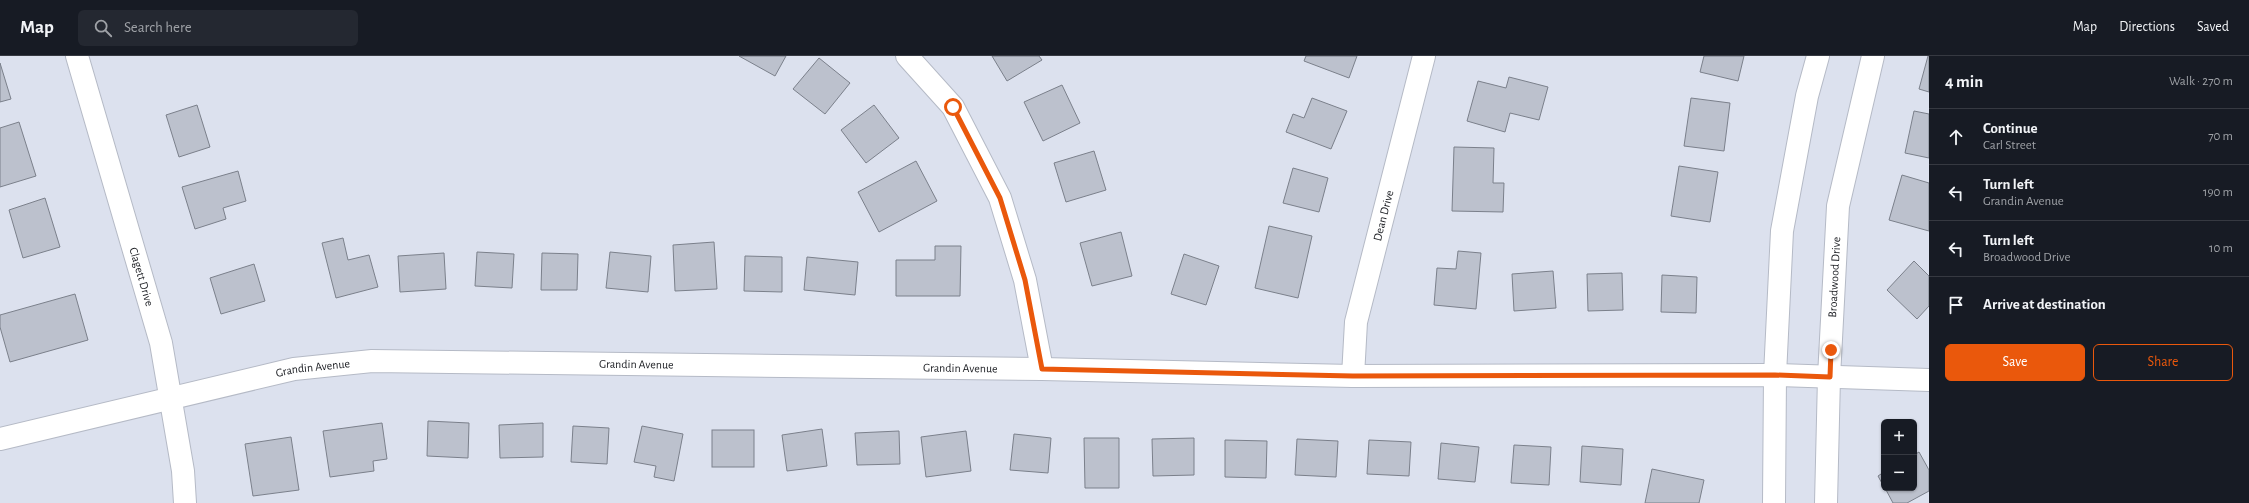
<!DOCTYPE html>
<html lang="en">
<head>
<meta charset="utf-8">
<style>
  body { margin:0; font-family:"Alegreya Sans",sans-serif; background:#242831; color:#f1f3f6 }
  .controls { position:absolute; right:12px; bottom:12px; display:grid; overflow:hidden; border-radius:6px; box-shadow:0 1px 3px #0004 }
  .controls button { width:36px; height:36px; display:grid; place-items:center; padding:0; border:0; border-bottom:1px solid #363941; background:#171b24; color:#f1f3f6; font:20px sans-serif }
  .stop { position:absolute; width:12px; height:12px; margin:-9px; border:3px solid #ea580c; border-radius:50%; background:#fff }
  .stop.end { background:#ea580c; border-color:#fff; box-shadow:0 1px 4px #0008 }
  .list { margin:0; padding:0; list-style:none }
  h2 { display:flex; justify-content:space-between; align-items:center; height:52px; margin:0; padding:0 16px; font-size:17px }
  h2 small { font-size:13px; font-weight:400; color:#9ea1a6 }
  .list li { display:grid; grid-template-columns:26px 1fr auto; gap:12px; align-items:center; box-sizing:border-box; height:56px; padding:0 16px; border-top:1px solid #363941 }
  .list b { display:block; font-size:15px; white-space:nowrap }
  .list p { margin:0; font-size:13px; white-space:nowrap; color:#9ea1a6 }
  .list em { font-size:13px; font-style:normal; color:#9ea1a6 }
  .actions { display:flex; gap:8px; padding:12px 16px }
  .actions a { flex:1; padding:9px 0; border:1px solid #ea580c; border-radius:6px; text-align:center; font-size:14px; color:#ea580c }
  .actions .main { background:#ea580c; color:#fff }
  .icon { flex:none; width:22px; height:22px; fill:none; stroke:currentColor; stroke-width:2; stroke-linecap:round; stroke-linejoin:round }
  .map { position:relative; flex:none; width:1929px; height:447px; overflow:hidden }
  header { display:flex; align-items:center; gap:24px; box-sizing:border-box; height:56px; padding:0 20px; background:#171b24; border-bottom:1px solid #363941 }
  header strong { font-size:19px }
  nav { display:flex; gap:22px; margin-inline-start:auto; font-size:14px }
  .search { width:280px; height:36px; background:#242831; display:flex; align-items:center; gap:10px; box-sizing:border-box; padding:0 14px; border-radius:6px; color:#9ea1a6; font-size:15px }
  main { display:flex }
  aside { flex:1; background:#171b24 }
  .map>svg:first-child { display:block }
</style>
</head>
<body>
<header>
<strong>Map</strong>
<div class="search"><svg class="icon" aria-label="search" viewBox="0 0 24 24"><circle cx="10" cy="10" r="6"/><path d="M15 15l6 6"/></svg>Search here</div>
<nav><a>Map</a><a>Directions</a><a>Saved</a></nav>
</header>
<main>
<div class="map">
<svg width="1929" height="447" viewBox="0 0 1929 447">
  <rect width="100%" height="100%" fill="#dce1ee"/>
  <g fill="#bcc1cd" stroke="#7b808b">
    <polygon points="739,0 786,0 775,20"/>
    <polygon points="992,0 1039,0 1042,4 1007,25"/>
    <polygon points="1306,0 1357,0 1349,22 1304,5"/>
    <polygon points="1704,0 1744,0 1738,25 1700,16"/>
    <polygon points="1928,0 1929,0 1929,36 1919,33"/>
    <polygon points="819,2 850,27 825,58 793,33"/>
    <polygon points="0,7 11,43 0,46"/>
    <polygon points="1509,21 1548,31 1539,64 1510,57 1505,76 1467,65 1478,25 1506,32"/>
    <polygon points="1062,29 1080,67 1043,85 1024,46"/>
    <polygon points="1312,42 1347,55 1331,93 1286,76 1293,58 1304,62"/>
    <polygon points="1691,42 1730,47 1724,95 1684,90"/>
    <polygon points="197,49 210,91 179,101 166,59"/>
    <polygon points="874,49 899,82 866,107 841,74"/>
    <polygon points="1914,55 1929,58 1929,102 1905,97"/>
    <polygon points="19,66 36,120 0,131 0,72"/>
    <polygon points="1454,91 1494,92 1493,127 1504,127 1503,156 1452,155"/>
    <polygon points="1094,95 1106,134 1066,146 1054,107"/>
    <polygon points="916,105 937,145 879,176 858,136"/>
    <polygon points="1679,110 1718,116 1710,166 1671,160"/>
    <polygon points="1293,112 1328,122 1319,156 1283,147"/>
    <polygon points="238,115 246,145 223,152 226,163 195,173 182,131"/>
    <polygon points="1902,119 1929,127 1929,175 1889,164"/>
    <polygon points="45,142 60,191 23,202 9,154"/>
    <polygon points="1269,170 1312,180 1298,242 1255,232"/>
    <polygon points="1121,176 1132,220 1092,230 1080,187"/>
    <polygon points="343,182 348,204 369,199 378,231 336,242 322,187"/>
    <polygon points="714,186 717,233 675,235 673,189"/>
    <polygon points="935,190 961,190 960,240 896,240 896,204 935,204"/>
    <polygon points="1458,195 1481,197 1476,253 1434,249 1437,212 1456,213"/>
    <polygon points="477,196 514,198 512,232 475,230"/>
    <polygon points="610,196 651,200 648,236 606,232"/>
    <polygon points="444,197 446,233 400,236 398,200"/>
    <polygon points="542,197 578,198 577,234 541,234"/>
    <polygon points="1184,198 1219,210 1206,249 1171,238"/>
    <polygon points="745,200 782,201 782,236 744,235"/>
    <polygon points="807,201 858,206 855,239 804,234"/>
    <polygon points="1914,205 1929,220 1929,250 1917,263 1887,234"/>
    <polygon points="254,208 265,245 221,258 210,222"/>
    <polygon points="1553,215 1556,252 1514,255 1512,218"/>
    <polygon points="1622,217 1623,254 1588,255 1587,218"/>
    <polygon points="1662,219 1697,221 1696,257 1661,256"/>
    <polygon points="75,238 88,284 10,306 0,271 0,259"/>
    <polygon points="428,365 469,367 468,402 427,400"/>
    <polygon points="382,367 387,403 373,405 374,415 330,421 323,375"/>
    <polygon points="543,367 543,401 500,402 499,369"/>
    <polygon points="573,370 609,372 607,408 571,406"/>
    <polygon points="642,370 683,378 674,425 654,421 656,410 634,406"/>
    <polygon points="822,373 827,410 787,415 782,379"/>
    <rect x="712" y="374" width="42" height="37"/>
    <polygon points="899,375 900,408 857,409 855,377"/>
    <polygon points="966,375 971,415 926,421 921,381"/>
    <polygon points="1014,378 1051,382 1048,417 1010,414"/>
    <polygon points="291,381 299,434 253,440 245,388"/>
    <polygon points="1084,382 1119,382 1119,432 1085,432"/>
    <polygon points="1194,382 1194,419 1153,420 1152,383"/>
    <polygon points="1297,383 1338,385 1336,421 1295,419"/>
    <polygon points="1225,384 1267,385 1266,422 1225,421"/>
    <polygon points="1369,384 1411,386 1409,420 1367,418"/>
    <polygon points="1441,387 1479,391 1475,426 1438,423"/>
    <polygon points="1514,389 1551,391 1549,429 1511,427"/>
    <polygon points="1582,390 1623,393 1621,429 1580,426"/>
    <polygon points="1919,396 1929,414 1929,435 1907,447 1893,447 1885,432 1914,432 1914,399"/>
    <polygon points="1652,413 1704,424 1699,447 1645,447"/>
    <polygon points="1884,416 1884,431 1878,420"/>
  </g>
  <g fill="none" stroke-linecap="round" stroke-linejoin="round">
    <g stroke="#b5bac6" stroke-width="24">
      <g id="street">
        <path id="s1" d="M77,0L161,287L183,415L185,447"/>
        <polyline points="907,0 953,51 1000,142 1025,224 1042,313"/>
        <path id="s2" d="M1353,320L1356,266L1424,0"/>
        <path id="s3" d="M0,383L294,313L372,305L1042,313L1353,320L1775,319L1929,324"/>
      </g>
    </g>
    <g stroke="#b5bac6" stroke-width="24">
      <g id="secondary">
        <polyline points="1774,447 1775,319 1782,175 1807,40 1818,0"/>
        <path id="s4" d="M1826,447L1829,321L1838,150L1873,0"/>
      </g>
    </g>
    <use href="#street" stroke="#fff" stroke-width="22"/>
    <use href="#secondary" stroke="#fff" stroke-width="22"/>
  </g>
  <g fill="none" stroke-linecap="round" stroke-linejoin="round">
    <polyline stroke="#ea580c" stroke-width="5" points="953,51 1000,142 1025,224 1042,313 1353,320 1775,319 1830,321 1831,294"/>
  </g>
  <g text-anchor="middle" stroke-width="4" stroke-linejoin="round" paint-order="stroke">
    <g font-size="12" fill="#1b1d22" stroke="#fff">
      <text dy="4" stroke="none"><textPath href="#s2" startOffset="164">Dean Drive</textPath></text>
      <text dy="4" stroke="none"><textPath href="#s1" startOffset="230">Clagett Drive</textPath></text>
      <text dy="4" stroke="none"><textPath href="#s4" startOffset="226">Broadwood Drive</textPath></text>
      <text dy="4" stroke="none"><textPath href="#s3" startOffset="645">Grandin Avenue</textPath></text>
      <text dy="4" stroke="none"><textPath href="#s3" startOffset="969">Grandin Avenue</textPath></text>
      <text dy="4" stroke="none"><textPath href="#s3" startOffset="321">Grandin Avenue</textPath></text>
    </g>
  </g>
</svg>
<div class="controls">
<button>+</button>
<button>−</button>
</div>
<div class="stop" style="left:953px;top:51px"></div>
<div class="stop end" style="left:1831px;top:294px"></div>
</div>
<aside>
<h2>4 min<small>Walk · 270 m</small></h2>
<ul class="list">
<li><svg class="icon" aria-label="ahead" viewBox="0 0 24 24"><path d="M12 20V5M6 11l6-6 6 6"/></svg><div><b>Continue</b><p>Carl Street</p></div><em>70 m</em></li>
<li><svg class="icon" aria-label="left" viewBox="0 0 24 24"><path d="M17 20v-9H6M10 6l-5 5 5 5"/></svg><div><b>Turn left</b><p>Grandin Avenue</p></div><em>190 m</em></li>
<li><svg class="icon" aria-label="left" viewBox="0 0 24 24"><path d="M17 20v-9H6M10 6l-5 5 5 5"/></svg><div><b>Turn left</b><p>Broadwood Drive</p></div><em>10 m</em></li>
<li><svg class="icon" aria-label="arrive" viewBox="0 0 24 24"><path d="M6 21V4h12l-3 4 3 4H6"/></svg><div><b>Arrive at destination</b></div></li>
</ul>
<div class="actions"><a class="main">Save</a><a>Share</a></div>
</aside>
</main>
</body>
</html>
